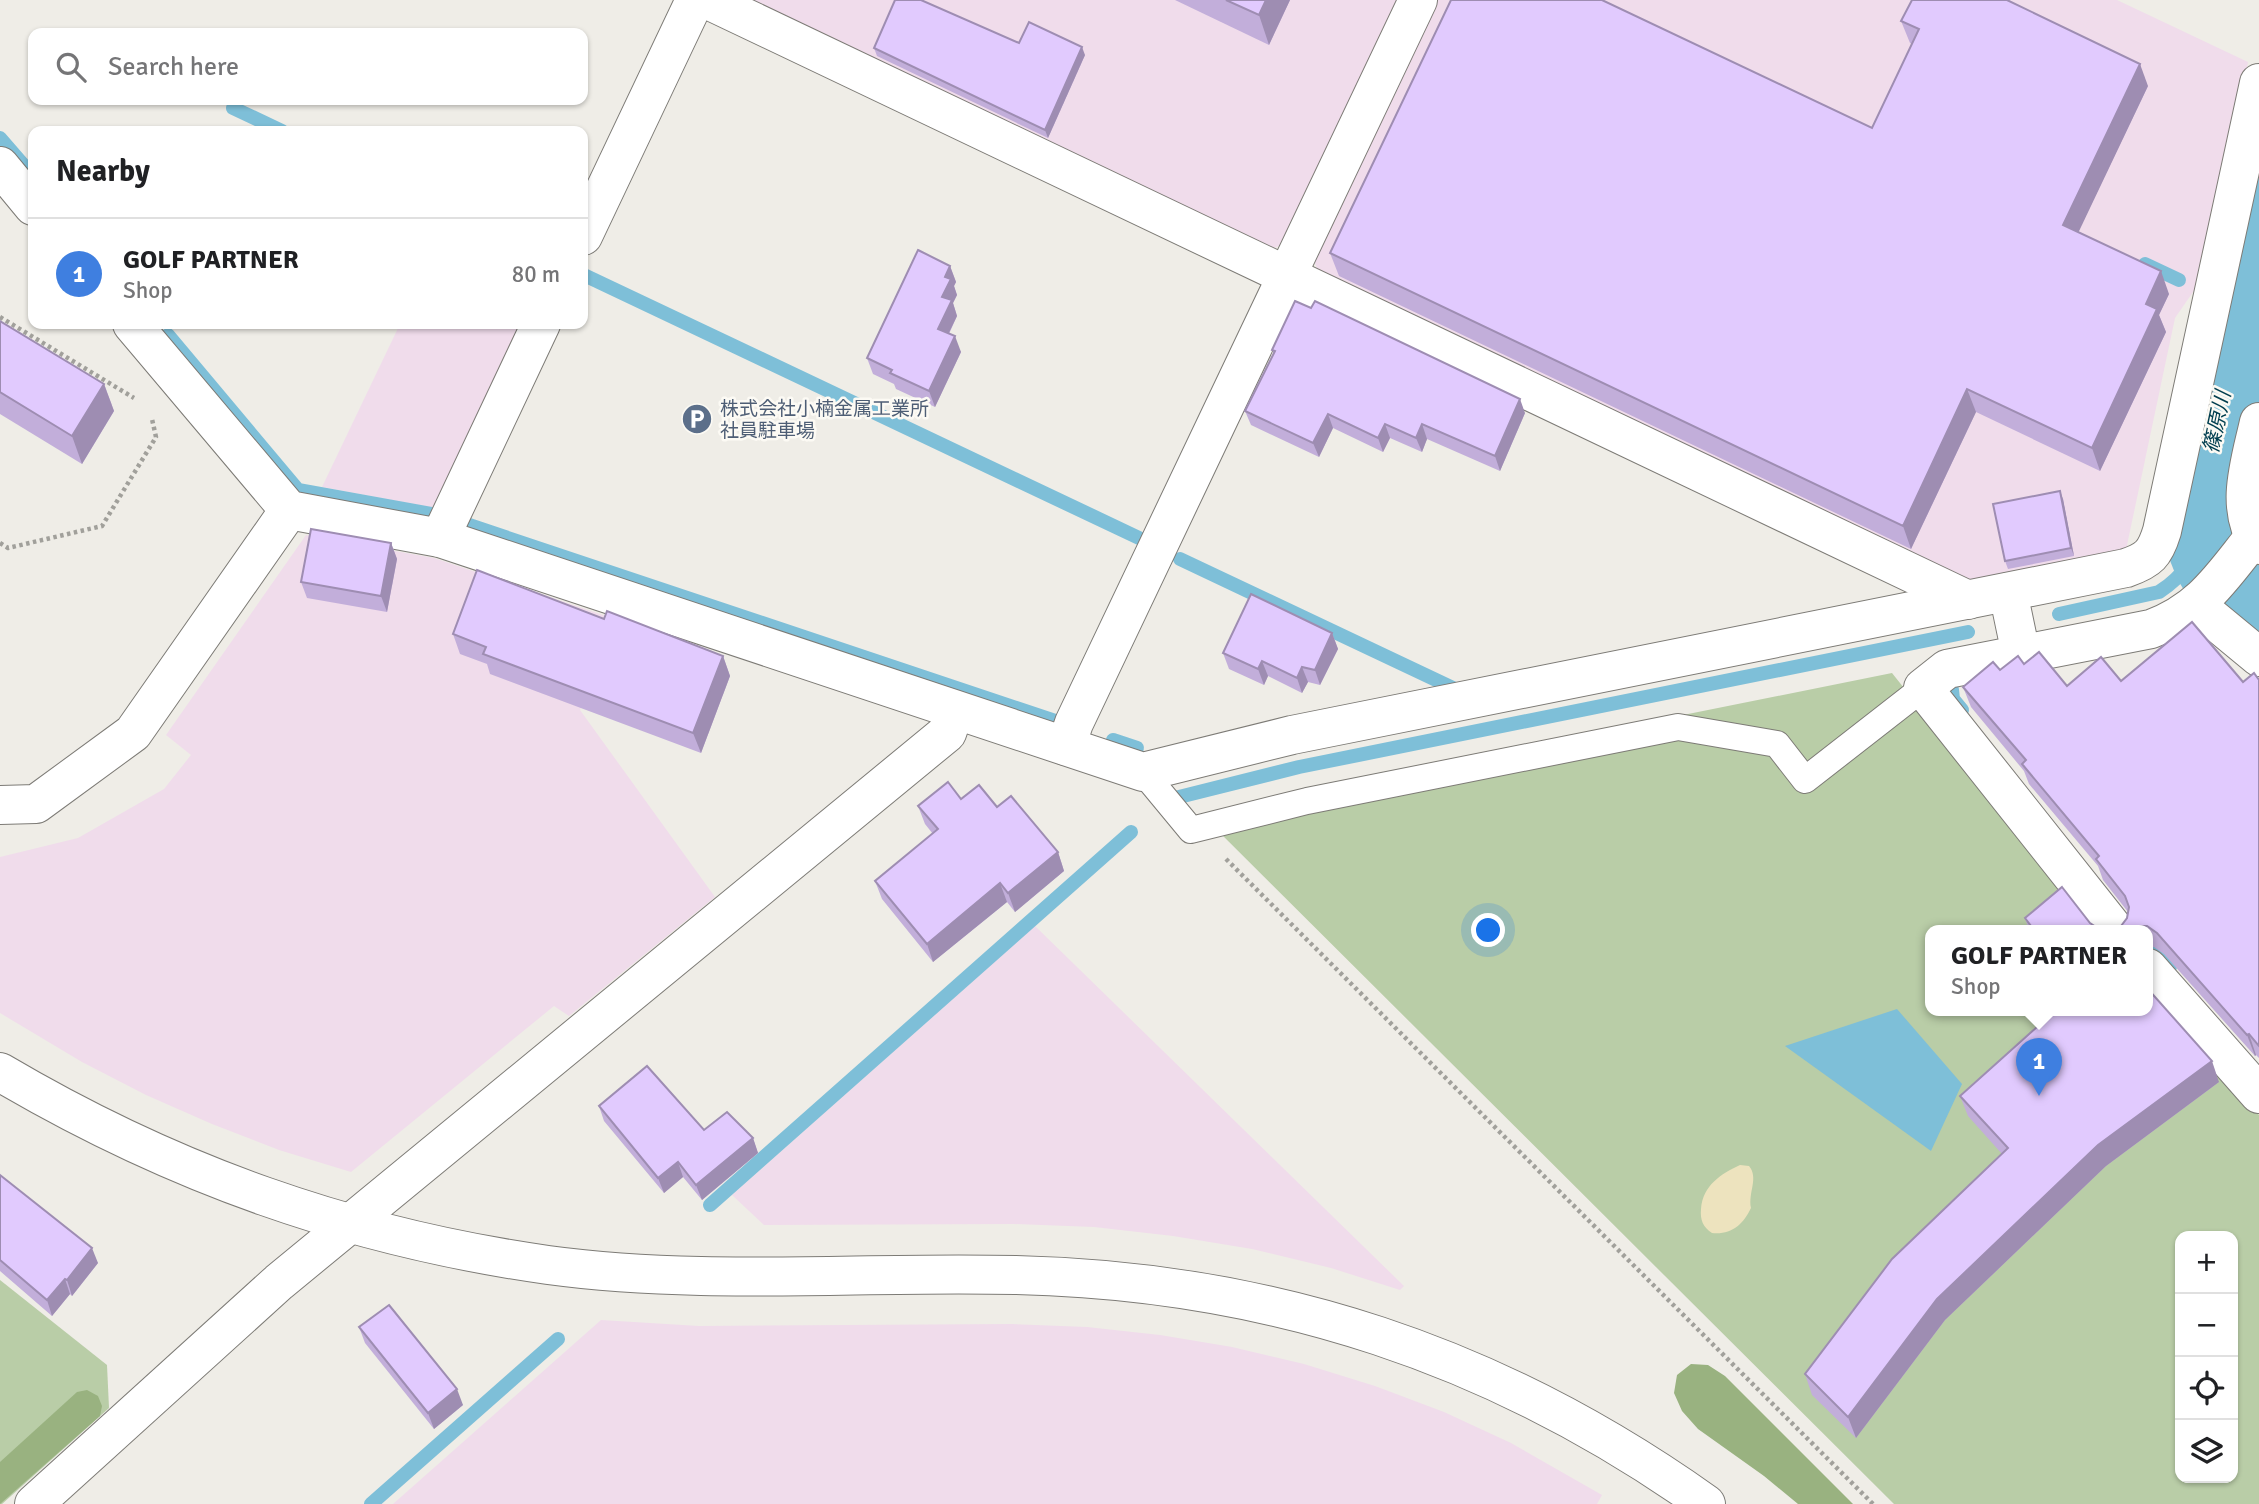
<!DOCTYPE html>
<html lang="en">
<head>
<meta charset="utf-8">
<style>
  body { margin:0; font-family:Signika,"Noto Sans JP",sans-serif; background:#f6f6f6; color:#202124 }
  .controls { position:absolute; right:21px; bottom:21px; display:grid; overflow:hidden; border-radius:14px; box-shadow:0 2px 5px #0004 }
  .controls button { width:63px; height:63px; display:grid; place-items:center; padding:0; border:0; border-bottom:2px solid #e0e0e0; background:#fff; color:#202124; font:35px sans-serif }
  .you { position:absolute; left:1489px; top:931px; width:24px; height:24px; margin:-18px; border:5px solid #fff; border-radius:50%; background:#1a73e8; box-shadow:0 0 0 10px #1a73e833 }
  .badge { display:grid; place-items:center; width:46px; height:46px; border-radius:50%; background:#6e751e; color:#fff; font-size:23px; font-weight:700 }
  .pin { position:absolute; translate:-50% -58px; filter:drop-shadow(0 2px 4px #0008) }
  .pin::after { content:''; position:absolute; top:37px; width:24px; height:21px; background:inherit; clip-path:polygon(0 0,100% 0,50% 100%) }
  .popup { position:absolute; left:1925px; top:925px; width:228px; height:91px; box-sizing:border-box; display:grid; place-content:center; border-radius:14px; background:#fff; filter:drop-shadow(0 2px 5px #0005); font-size:23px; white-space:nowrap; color:#757577 }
  .popup b { font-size:26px; color:#202124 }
  .popup::after { content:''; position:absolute; left:50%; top:100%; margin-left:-14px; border:14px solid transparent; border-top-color:#fff }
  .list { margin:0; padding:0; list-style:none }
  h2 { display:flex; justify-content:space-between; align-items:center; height:91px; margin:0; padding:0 28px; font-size:30px }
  h2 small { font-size:23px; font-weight:400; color:#757577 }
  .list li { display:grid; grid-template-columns:46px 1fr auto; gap:21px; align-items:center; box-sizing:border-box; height:112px; padding:0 28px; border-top:2px solid #e0e0e0 }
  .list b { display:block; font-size:26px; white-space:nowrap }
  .list p { margin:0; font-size:23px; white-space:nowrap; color:#757577 }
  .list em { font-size:23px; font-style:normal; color:#757577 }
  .icon { flex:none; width:38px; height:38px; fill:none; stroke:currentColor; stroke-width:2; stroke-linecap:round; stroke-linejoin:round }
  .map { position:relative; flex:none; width:2259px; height:1504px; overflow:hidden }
  .search { position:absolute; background:#fff; box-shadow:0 2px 5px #0004; left:28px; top:28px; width:560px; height:77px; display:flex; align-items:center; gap:18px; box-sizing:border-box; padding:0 24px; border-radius:14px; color:#757577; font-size:26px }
  .panel { position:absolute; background:#fff; box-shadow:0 2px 5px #0004; left:28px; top:126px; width:560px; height:203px; border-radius:14px }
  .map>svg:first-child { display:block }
</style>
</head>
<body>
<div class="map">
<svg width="2259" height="1504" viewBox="0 0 2259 1504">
  <rect width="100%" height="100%" fill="#efede7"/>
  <g fill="#f0dceb">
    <polygon points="743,0 1398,0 1282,245 1268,250"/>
    <polygon points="1438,0 2117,0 2248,62 2202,279 2175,318 2126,550 1965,582 1319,275 1314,260"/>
    <polygon points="400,324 521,324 434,508 322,487"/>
    <polygon points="306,535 434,558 615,619 580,710 715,897 569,1016 554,1006 351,1172 279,1150 212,1124 146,1095 82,1062 0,1013 0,857 78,838 164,789 191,755 166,735"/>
    <polygon points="1035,926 1404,1286 1400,1290 1331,1268 1252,1249 1173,1236 1094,1227 1014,1224 764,1225 732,1195"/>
    <polygon points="601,1320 699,1326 1012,1324 1087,1327 1160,1335 1232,1347 1304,1364 1375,1386 1444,1412 1511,1443 1602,1495 1597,1504 393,1504"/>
  </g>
  <g fill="#b9cda7" fill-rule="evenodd">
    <path d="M1892,673L2097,930H1930V1010H2148L2234,1088L2259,1115V1504H1894L1203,816L1305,791ZM2180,1236H2233V1478H2180Z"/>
    <polygon points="0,1280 107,1365 109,1408 2,1504 0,1504"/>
  </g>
  <g fill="#99b280">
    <polygon points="1691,1364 1708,1365 1725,1376 1853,1504 1798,1504 1764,1476 1698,1429 1682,1411 1674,1393 1677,1375"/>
    <polygon points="87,1390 98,1396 102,1406 100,1416 0,1504 0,1462 77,1392"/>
  </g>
  <path fill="#ede3be" d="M1740,1165L1749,1166C1759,1178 1748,1192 1751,1208C1743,1225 1731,1235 1712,1233C1703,1227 1700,1220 1701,1209C1703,1185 1721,1174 1740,1165Z"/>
  <polygon fill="#7ebfd8" points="1897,1009 1962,1084 1931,1151 1785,1046"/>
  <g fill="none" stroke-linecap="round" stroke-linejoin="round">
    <g stroke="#7ebfd8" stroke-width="14">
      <polyline points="233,108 282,131"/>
      <polyline points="0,138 33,176"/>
      <polyline points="2145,264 2179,280"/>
      <polyline points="584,275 1139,538"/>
      <polyline points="2226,303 2239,310"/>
      <polyline points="168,335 298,490 431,514"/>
      <polyline points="466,524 1055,721"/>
      <polyline points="1180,559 1453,688"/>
      <path d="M2059,614L2159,592C2184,576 2197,556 2204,527"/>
      <polyline points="1952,690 1953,699 1962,710"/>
      <polyline points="1113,740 1137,748"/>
      <polyline points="1175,798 1299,767 1968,632"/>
      <polyline points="2148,940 2170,967"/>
      <polyline points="710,1205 1131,832"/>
      <polyline points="371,1504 558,1339"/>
    </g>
    <path stroke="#7ebfd8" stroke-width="86" d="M2259,218L2206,466C2197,528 2210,571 2259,611"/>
    <g stroke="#7d7b76" stroke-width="28">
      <polyline id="lane" points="1143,772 1191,830 1307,801 1678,727 1777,744 1805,780 1923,688"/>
    </g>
    <g stroke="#7d7b76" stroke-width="40">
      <g id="street">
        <polyline points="708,0 1968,600"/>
        <polyline points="0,166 33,206"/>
        <polyline points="583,236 695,0"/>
        <path d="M132,324L289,510L440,538L1143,772L1292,735L2126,568C2149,560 2155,554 2162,531L2259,83"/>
        <path d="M2259,422C2250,463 2234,507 2259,545"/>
        <polyline points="440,538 541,324"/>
        <polyline points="2008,592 2021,654"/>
        <polyline points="2196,605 2259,657"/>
        <polyline points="1066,746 1074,723 1418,0"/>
        <polyline points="0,805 36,804 133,733 289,510"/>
        <path d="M2115,930L1923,688L1947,669L2151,629C2202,610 2221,578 2254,537"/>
        <polyline points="2148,968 2259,1094"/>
        <polyline points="34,1504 279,1282 947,733 955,710"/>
      </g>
    </g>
    <g stroke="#7d7b76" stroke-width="40">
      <path id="secondary" d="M0,1072C173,1174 350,1237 548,1265C703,1286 861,1271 1016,1275C1272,1281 1497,1355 1706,1504"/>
    </g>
    <g stroke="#a1a09b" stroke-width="4.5" stroke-dasharray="3.5 3.5" stroke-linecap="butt">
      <polyline points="0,317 134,398"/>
      <polyline points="0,543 8,548 102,526 156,437 152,419"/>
      <polyline points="1226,859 1873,1504"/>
    </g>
    <use href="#lane" stroke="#fff" stroke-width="26"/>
    <use href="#street" stroke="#fff" stroke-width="38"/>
    <use href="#secondary" stroke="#fff" stroke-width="38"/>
  </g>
  <g fill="#c2aeda">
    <polygon points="1175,0 1290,0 1269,45"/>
    <polygon points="1901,21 2148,86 2078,232 2169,294 2159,315 2166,332 2100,471 1976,412 1911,549 1339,276 1330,253 1872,128 1912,44 1910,43"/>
    <polygon points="1019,43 1085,55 1048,138 877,56 874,48"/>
    <polygon points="950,266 956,282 954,286 957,295 953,303 957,316 949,334 961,352 935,407 896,389 894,384 873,374 867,358"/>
    <polygon points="0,321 104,384 114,411 82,464 0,414"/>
    <polygon points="1272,350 1525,413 1500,471 1427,439 1422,452 1390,438 1383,452 1333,428 1319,457 1251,425 1245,411 1274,353"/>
    <polygon points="2063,499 2074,556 2008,569 2005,561"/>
    <polygon points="391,543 397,559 387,612 307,598 301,582"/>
    <polygon points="604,619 723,656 730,676 701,753 490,674 487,664 460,654 453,634"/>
    <polygon points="1332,633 1338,649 1320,685 1308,682 1302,693 1268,676 1264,685 1229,669 1223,653"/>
    <polygon points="2024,664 2067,686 2121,681 2243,682 2259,680 2259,1058 2256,1055 2255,1056 2164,954 2154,947 2147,947 2147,930 2113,930 2121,926 2127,918 2128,912 2103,880 2098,866 2029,784 2024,771 1971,707 1963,687 2000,670"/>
    <polygon points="961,799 997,807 1058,852 1064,871 1015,912 1007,902 933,962 882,899 875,881 933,834 925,824 918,806"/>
    <polygon points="2025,918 2090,923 2099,929 2104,930 2029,930"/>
    <polygon points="2219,1082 2106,1166 1945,1320 1856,1438 1812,1395 1805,1374 2002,1154 1968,1116 1960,1096"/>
    <polygon points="599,1106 704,1130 753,1138 758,1153 702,1200 683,1177 664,1193 604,1121"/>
    <polygon points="0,1175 98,1263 72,1296 70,1294 52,1316 0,1271"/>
    <polygon points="359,1327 463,1405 434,1429 365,1343"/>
  </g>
  <g fill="#9e8db2">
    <polygon points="1266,0 1290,0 1269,45 1259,15"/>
    <polygon points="1082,47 1085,55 1048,138 1045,130"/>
    <polygon points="2140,64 2148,86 2071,248 2063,225"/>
    <polygon points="950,266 956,282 954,286 957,295 953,303 957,316 943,345 938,329 945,277"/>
    <polygon points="2161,271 2169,294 2159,315 2166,332 2100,471 2092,448 2146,304"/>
    <polygon points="955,336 961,352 935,407 929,391"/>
    <polygon points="104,384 114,411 82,464 72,436"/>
    <polygon points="1967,389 1976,412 1911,549 1903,526"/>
    <polygon points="1520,399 1525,413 1500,471 1495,456"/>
    <polygon points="1328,414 1333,428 1319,457 1313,443"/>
    <polygon points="1385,424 1390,438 1383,452 1378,438"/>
    <polygon points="1422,424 1427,439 1422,452 1416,438"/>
    <polygon points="2060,491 2063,499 2074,556 2071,548"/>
    <polygon points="391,543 397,559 387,612 381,596"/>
    <polygon points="1332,633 1338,649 1320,685 1315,670"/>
    <polygon points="723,656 730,676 701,753 693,733"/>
    <polygon points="1262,661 1268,676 1264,685 1258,669"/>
    <polygon points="1302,667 1308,682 1302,693 1297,678"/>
    <polygon points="1058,852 1064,871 1015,912 1008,893"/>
    <polygon points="1000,883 1007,902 933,962 927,944"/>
    <polygon points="2249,1034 2256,1055 2255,1056 2247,1035"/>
    <polygon points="2212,1061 2219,1082 2106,1166 1945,1320 1856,1438 1848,1417 1937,1299 2098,1145"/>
    <polygon points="753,1138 758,1153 702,1200 696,1185"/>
    <polygon points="678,1162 683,1177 664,1193 658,1178"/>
    <polygon points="92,1248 98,1263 72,1296 67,1280"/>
    <polygon points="65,1279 70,1294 52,1316 47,1300"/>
    <polygon points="457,1389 463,1405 434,1429 428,1413"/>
  </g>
  <g fill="#e1cafe" stroke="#9e8db2" stroke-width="2">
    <polygon points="895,0 921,0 1019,43 1029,22 1082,47 1045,130 874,48"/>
    <polygon points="1226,0 1266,0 1259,15"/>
    <polygon points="1451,0 1602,0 1872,128 1919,29 1901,21 1912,0 2007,0 2140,64 2063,225 2161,271 2146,304 2157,309 2092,448 1967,389 1903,526 1330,253"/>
    <polygon points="918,250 950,266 945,277 951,279 942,297 952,300 938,329 955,336 929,391 890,373 892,370 867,358"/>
    <polygon points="1295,301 1311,308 1315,301 1520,399 1495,456 1422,424 1416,438 1385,424 1378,438 1328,414 1313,443 1245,411 1275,351 1272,350"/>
    <polygon points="0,321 104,384 72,436 0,392"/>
    <polygon points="2060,491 2071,548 2005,561 1993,504"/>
    <polygon points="311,529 391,543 381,596 301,582"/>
    <polygon points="477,570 604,619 607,611 723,656 693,733 483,654 486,647 453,634"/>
    <polygon points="1251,594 1332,633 1315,670 1302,667 1297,678 1262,661 1258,669 1223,653"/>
    <polygon points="2192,622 2243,682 2254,673 2259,680 2259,1046 2249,1034 2247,1035 2157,933 2147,926 2137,926 2128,930 2113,930 2121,926 2127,918 2129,907 2125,896 2096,859 2099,856 2022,764 2026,760 1963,687 1993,662 2000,670 2018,656 2024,664 2039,652 2067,686 2101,657 2121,681"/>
    <polygon points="948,782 961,799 979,785 997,807 1011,796 1058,852 1008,893 1000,883 927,944 875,881 938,829 918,806"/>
    <polygon points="2062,887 2090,923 2099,929 2104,930 2034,930 2025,918"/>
    <polygon points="2147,988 2212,1061 2098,1145 1937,1299 1848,1417 1805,1374 1892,1259 2008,1148 1960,1096 2056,1010 2147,1010"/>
    <polygon points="647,1066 704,1130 727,1112 753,1138 696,1185 678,1162 658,1178 599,1106"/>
    <polygon points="0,1175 92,1248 67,1280 65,1279 47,1300 0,1260"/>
    <polygon points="389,1305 457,1389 428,1413 359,1327"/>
  </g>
  <defs>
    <g id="parking-disc" transform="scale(1.575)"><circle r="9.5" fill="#5c6f8a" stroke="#fcfaf4"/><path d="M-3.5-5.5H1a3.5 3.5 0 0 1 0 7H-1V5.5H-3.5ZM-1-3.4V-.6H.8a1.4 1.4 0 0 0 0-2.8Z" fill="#fff"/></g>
  </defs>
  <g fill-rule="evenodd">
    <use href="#parking-disc" x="697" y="419"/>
  </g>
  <g text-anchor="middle" stroke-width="5" stroke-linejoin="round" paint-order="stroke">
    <g font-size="19" fill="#4e5e75" stroke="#fcfaf4" text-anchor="start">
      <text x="720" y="415">株式会社小楠金属工業所<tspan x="720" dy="22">社員駐車場</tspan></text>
    </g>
    <g font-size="21" font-style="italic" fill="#013e4f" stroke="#fcfaf4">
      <text transform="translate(2217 422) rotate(-78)" y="7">篠原川</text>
    </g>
  </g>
</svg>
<div class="controls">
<button>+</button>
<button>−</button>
<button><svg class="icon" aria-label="locate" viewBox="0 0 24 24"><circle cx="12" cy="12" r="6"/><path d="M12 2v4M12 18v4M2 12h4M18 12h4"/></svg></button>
<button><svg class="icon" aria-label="layers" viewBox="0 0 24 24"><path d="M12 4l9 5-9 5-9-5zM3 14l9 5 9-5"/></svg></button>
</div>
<div class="you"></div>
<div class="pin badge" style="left:2039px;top:1096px;background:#3f7fe0">1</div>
<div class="popup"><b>GOLF PARTNER</b>Shop</div>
<div class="search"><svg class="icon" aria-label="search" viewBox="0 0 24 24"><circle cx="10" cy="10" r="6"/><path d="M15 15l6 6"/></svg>Search here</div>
<section class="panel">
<h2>Nearby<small></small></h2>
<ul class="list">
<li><span class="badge" style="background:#3f7fe0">1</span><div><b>GOLF PARTNER</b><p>Shop</p></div><em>80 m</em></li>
</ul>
</section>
</div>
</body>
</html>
